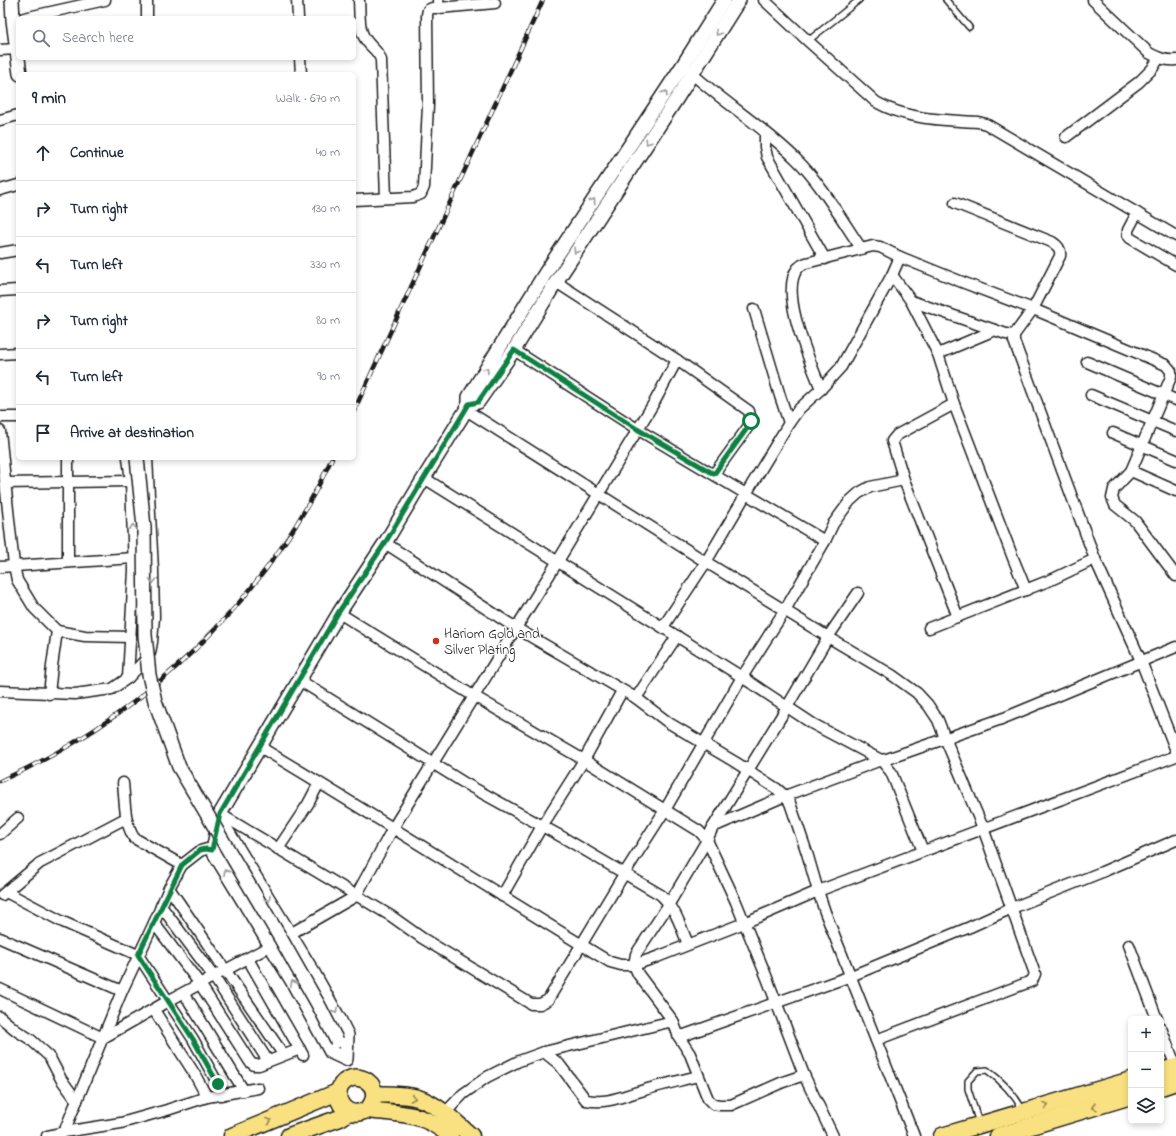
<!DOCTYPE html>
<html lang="en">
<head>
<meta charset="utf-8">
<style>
  body { margin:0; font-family:"Indie Flower",sans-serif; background:#f6f6f7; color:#1f2937 }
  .controls { position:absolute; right:12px; bottom:12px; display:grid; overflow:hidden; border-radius:6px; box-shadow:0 2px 6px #0003 }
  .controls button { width:36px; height:36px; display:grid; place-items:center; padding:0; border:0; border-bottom:1px solid #e0e1e3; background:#fff; color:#1f2937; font:20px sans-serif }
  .stop { position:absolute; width:12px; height:12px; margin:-9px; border:3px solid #0b8043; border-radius:50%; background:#fff }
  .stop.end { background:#0b8043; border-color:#fff; box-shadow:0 1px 4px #0008 }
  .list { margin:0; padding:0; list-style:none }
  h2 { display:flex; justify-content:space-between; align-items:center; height:52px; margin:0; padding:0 16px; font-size:17px }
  h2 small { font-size:13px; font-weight:400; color:#747a83 }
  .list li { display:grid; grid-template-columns:26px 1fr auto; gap:12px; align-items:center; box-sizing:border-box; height:56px; padding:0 16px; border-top:1px solid #e0e1e3 }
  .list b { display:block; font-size:15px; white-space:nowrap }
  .list em { font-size:13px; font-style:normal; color:#747a83 }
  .icon { flex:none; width:22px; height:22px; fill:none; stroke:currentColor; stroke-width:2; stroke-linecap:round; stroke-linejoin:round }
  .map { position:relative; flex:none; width:1176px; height:1136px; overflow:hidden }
  .search { position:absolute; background:#fff; box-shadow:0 2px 6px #0003; left:16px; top:16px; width:340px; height:44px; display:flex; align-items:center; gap:10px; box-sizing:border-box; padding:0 14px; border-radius:6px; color:#747a83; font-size:15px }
  .panel { position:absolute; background:#fff; box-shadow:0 2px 6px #0003; left:16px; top:72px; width:340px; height:388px; border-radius:6px }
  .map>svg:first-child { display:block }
</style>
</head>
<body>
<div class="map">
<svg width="1176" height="1136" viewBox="0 0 1176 1136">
  <rect width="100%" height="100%" fill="#fff"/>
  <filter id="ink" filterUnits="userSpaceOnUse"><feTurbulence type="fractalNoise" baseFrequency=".025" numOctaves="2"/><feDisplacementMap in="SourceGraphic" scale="8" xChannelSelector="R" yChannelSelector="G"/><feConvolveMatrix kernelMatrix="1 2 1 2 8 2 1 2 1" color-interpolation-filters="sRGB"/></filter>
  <g filter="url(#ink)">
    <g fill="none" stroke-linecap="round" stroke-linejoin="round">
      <g stroke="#1c1c1c" stroke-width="8">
        <g id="service">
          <polyline points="946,0 969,27"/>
          <polyline points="808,41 859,0"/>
          <path d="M979,1123L968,1089V1081L977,1071L987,1070C1002,1081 1014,1094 1023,1110"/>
        </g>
      </g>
      <g stroke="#1c1c1c" stroke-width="13">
        <g id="minor">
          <polyline points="297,0 298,18"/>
          <path d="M359,0C360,13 358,30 366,40C371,48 378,50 381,60L386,198"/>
          <path d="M764,0L808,41L876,102C907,120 943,120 978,122L986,124L1176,236"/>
          <path d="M1093,0L1149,53C1159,58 1165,61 1176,60"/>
          <polyline points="439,8 495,3"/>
          <polyline points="24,18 105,0"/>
          <polyline points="147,18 147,0"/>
          <polyline points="0,50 16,49"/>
          <polyline points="300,58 301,74"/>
          <path d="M687,69C721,101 763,126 796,159C820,182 842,220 861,248"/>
          <polyline points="0,120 18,115"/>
          <polyline points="765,132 765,147 767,157 825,259"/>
          <polyline points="1066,137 1139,82 1152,69 1159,58"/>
          <polyline points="0,190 18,185"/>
          <polyline points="354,200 413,197 421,194 424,187 428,105 427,15 428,10 432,8 439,8 438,0"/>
          <path d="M955,203L1052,242C1058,246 1061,249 1060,256L1033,309L1014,335V341L1095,559"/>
          <polyline points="1137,213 1128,230 1128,235 1130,238 1176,265"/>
          <polyline points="0,253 18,250"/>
          <polyline points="892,275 911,301 938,354 954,404 1013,558 1026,590"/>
          <path d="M556,282L677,360L749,411C751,418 751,421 748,427L714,474"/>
          <polyline points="0,291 18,290"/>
          <polyline points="911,301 1006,334 1014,335"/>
          <polyline points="754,309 780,396 789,423"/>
          <polyline points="514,350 637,429 746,494 706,562 663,627"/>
          <polyline points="0,354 18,353"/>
          <polyline points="938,354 995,330"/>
          <polyline points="1087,362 1176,400"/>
          <path d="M821,389C811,363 778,292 798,268C800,266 803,264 806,263L873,246L880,247L900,257L962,282L1033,309L1166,365L1171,371V377L1131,471L1114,489L1112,498L1115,505L1135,521L1176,576"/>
          <polyline points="1091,395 1176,431"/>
          <polyline points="954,404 897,435 892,441 904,480 958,617"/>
          <polyline points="466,410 706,562 828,637 892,675 917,693 928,705 938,720 945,738 983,828 1035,974 1032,981 876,1040"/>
          <polyline points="0,417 18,417"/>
          <polyline points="0,431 8,510 14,565 17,580 34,608 57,631 52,666 49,694"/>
          <polyline points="1113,433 1176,460"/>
          <polyline points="128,458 131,481 134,570 128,678"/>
          <polyline points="1131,471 1176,491"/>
          <polyline points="424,478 742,677 813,724 881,760 891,772 923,851"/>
          <polyline points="5,483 131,481"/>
          <polyline points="825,541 746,494 789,423 799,409 821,389 841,367 892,275 900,257"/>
          <polyline points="385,543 516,628 636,698 669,723 735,762 777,789 785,796 790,803 807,853 818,891 825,912 914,1136"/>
          <polyline points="68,562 68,458"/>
          <polyline points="0,567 134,558"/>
          <polyline points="339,613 467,692 584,760 699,831 707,840 736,902 767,978 804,1075 833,1136"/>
          <polyline points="929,628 1053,579 1095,559 1141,661 1176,751"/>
          <polyline points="57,631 85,636 131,637"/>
          <path d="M299,680L466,784L564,838L661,895C676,909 680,925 688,944"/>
          <polyline points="0,691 75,694 112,689 128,678 146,659 150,653 152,642 154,617 153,570 147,458"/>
          <polyline points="636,698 677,636"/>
          <path d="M260,747C377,817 493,891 610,962L621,965H634L657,957L744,923L818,891L1176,756"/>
          <path d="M123,783C125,801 124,822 134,838L182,865"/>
          <polyline points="220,814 391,916 422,938 531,1004 540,1004 548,1000 624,874 665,810 742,677 785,610 825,541 833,524 850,501 859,493 870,487 904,480"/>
          <polyline points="713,827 785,796 881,760 887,759 1004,718 1176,647"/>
          <polyline points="0,834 18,818"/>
          <polyline points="278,849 308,804 319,783"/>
          <polyline points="169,888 283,1054"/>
          <polyline points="6,892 63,922 138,955 193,1039 218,1084 222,1095"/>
          <polyline points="2,895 40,863 126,818"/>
          <polyline points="502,896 542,826 584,760 622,691"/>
          <polyline points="161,906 214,977 268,1061"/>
          <polyline points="154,923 200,984 250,1062 254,1065 259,1065 300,1049"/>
          <polyline points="290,934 356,896 393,828 516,628 558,561 655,401 677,360"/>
          <polyline points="0,938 122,991"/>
          <polyline points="1129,945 1157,1019"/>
          <polyline points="248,959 303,1055"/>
          <polyline points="0,989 103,1038 168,1001 263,950"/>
          <polyline points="184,993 244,1091"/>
          <polyline points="154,1010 194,1073 207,1097"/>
          <polyline points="0,1017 17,1031 30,1039 49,1056 61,1079 77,1101"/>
          <polyline points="1161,1028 1176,1067"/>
          <polyline points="679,1037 851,976 970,927 1012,908 1102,872 1176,840"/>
          <path d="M544,1052L559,1064L586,1100C607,1104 620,1097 641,1091C660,1085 679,1081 698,1076"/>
          <polyline points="804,1075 783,1082 731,1105 720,1105 713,1104 708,1099 690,1054 679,1037 673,1021 638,974 634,965 636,954 669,904 707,840 713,827 787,707 828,637 858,593"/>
          <polyline points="445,1113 463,1094 487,1077 519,1061 544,1052 673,1021"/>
          <polyline points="64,1132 121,1123 167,1110 207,1097 258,1088"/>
          <polyline points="47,1136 64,1132 122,991 154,923 169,888 182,865 200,851 207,849 213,851"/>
        </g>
      </g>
      <g stroke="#1c1c1c" stroke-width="16">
        <g id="tertiary">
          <polyline points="12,0 13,20 20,74"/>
          <polyline points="469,404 478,402 514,350 556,282 677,98 739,0"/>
          <polyline points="219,818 312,971 339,1019 347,1035 346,1059 331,1052 291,979 213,851 220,814 339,613 385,543 424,478 466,410 469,404 469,397 546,272 683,65 724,0"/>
        </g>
      </g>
      <g stroke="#1c1c1c" stroke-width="19">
        <g id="primary">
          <polyline points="1161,1071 1176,1067"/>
          <polyline points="1161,1087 1176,1082"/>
          <path d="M375,1094C388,1095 405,1094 418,1098C439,1105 455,1122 471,1136"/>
          <path d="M367,1110C375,1102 378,1089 367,1081C362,1078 357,1077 352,1078C327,1085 339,1123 367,1110C400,1114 424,1112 450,1136"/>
          <polyline points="232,1136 338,1092"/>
          <polyline points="289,1136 340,1118 349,1112"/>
          <polyline points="942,1136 1131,1080"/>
          <polyline points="998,1136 1131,1096"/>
        </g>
      </g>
      <use href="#service" stroke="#fff" stroke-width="5"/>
      <use href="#minor" stroke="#fff" stroke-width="10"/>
      <use href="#tertiary" stroke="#fff" stroke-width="13"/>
      <use href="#primary" stroke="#f9e181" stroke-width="16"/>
      <g stroke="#1c1c1c" stroke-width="4.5">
        <g id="rail">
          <polyline points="354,411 543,0"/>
          <path d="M0,781C143,718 267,600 332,458"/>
        </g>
      </g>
      <use href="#rail" stroke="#fff" stroke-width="3" stroke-dasharray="9" stroke-linecap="butt"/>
      <g stroke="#1c1c1c" stroke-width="16" stroke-linecap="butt">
        <polyline id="tertiary-bridge" points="137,458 144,527 145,635 149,675 155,701 179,767 281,939 319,1006 337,1041"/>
      </g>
      <use href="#tertiary-bridge" stroke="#fff" stroke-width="13"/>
    </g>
    <defs><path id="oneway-chevron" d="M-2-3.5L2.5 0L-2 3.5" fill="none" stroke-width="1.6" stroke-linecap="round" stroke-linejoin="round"/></defs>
    <g stroke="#999">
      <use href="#oneway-chevron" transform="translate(718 33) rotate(122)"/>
      <use href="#oneway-chevron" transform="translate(665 93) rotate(-57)"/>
      <use href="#oneway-chevron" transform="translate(648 142) rotate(124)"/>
      <use href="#oneway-chevron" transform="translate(593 201) rotate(-57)"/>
      <use href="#oneway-chevron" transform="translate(576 251) rotate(123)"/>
      <use href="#oneway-chevron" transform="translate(486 370) rotate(-58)"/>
      <use href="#oneway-chevron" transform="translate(133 527) rotate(-93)"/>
      <use href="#oneway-chevron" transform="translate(153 581) rotate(90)"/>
      <use href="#oneway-chevron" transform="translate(226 872) rotate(-122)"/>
      <use href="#oneway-chevron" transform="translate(268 899) rotate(59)"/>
      <use href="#oneway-chevron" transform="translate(293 983) rotate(-119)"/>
      <use href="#oneway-chevron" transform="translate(335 1011) rotate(60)"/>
    </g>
    <g stroke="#968854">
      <use href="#oneway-chevron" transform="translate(413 1098) rotate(11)"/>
      <use href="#oneway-chevron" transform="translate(1046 1105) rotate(-16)"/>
      <use href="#oneway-chevron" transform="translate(1094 1107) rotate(163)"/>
      <use href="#oneway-chevron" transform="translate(269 1121) rotate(-22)"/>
    </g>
  </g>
  <g fill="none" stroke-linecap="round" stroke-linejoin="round" filter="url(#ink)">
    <polyline stroke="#0b8043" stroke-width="5" points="218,1084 193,1039 138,955 182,865 200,850 206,849 212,850 220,814 338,613 385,543 469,404 478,402 514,350 637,429 714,474 748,427 751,421"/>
  </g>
  <circle fill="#c8321e" stroke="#fff" stroke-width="1.5" cx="436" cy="641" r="4"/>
  <g text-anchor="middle" stroke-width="3" stroke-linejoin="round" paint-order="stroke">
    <g font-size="14" fill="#1c1c1c" stroke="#fff" text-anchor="start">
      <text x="444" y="638">Hariom Gold and<tspan x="444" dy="16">Silver Plating</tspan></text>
    </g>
  </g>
</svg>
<div class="controls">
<button>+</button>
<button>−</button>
<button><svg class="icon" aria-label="layers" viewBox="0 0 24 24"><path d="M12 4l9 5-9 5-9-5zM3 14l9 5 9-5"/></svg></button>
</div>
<div class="stop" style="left:751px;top:421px"></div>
<div class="stop end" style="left:218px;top:1084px"></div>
<div class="search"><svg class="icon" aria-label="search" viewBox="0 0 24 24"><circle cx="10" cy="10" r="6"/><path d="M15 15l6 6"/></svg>Search here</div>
<section class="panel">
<h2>9 min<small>Walk · 670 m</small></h2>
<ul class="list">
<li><svg class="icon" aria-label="ahead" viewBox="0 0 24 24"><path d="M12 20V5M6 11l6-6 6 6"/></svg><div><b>Continue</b></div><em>40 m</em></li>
<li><svg class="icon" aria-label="right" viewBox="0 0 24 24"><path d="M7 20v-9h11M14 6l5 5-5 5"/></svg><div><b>Turn right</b></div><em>130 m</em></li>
<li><svg class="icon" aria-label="left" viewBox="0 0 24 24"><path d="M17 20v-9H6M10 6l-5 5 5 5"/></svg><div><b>Turn left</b></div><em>330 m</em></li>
<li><svg class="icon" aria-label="right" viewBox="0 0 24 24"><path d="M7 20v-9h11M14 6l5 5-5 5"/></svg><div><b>Turn right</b></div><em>80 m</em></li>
<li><svg class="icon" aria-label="left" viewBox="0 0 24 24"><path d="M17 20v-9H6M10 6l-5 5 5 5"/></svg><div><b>Turn left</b></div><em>90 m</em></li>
<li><svg class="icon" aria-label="arrive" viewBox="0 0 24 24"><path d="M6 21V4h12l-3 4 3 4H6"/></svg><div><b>Arrive at destination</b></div></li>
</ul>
</section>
</div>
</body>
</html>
